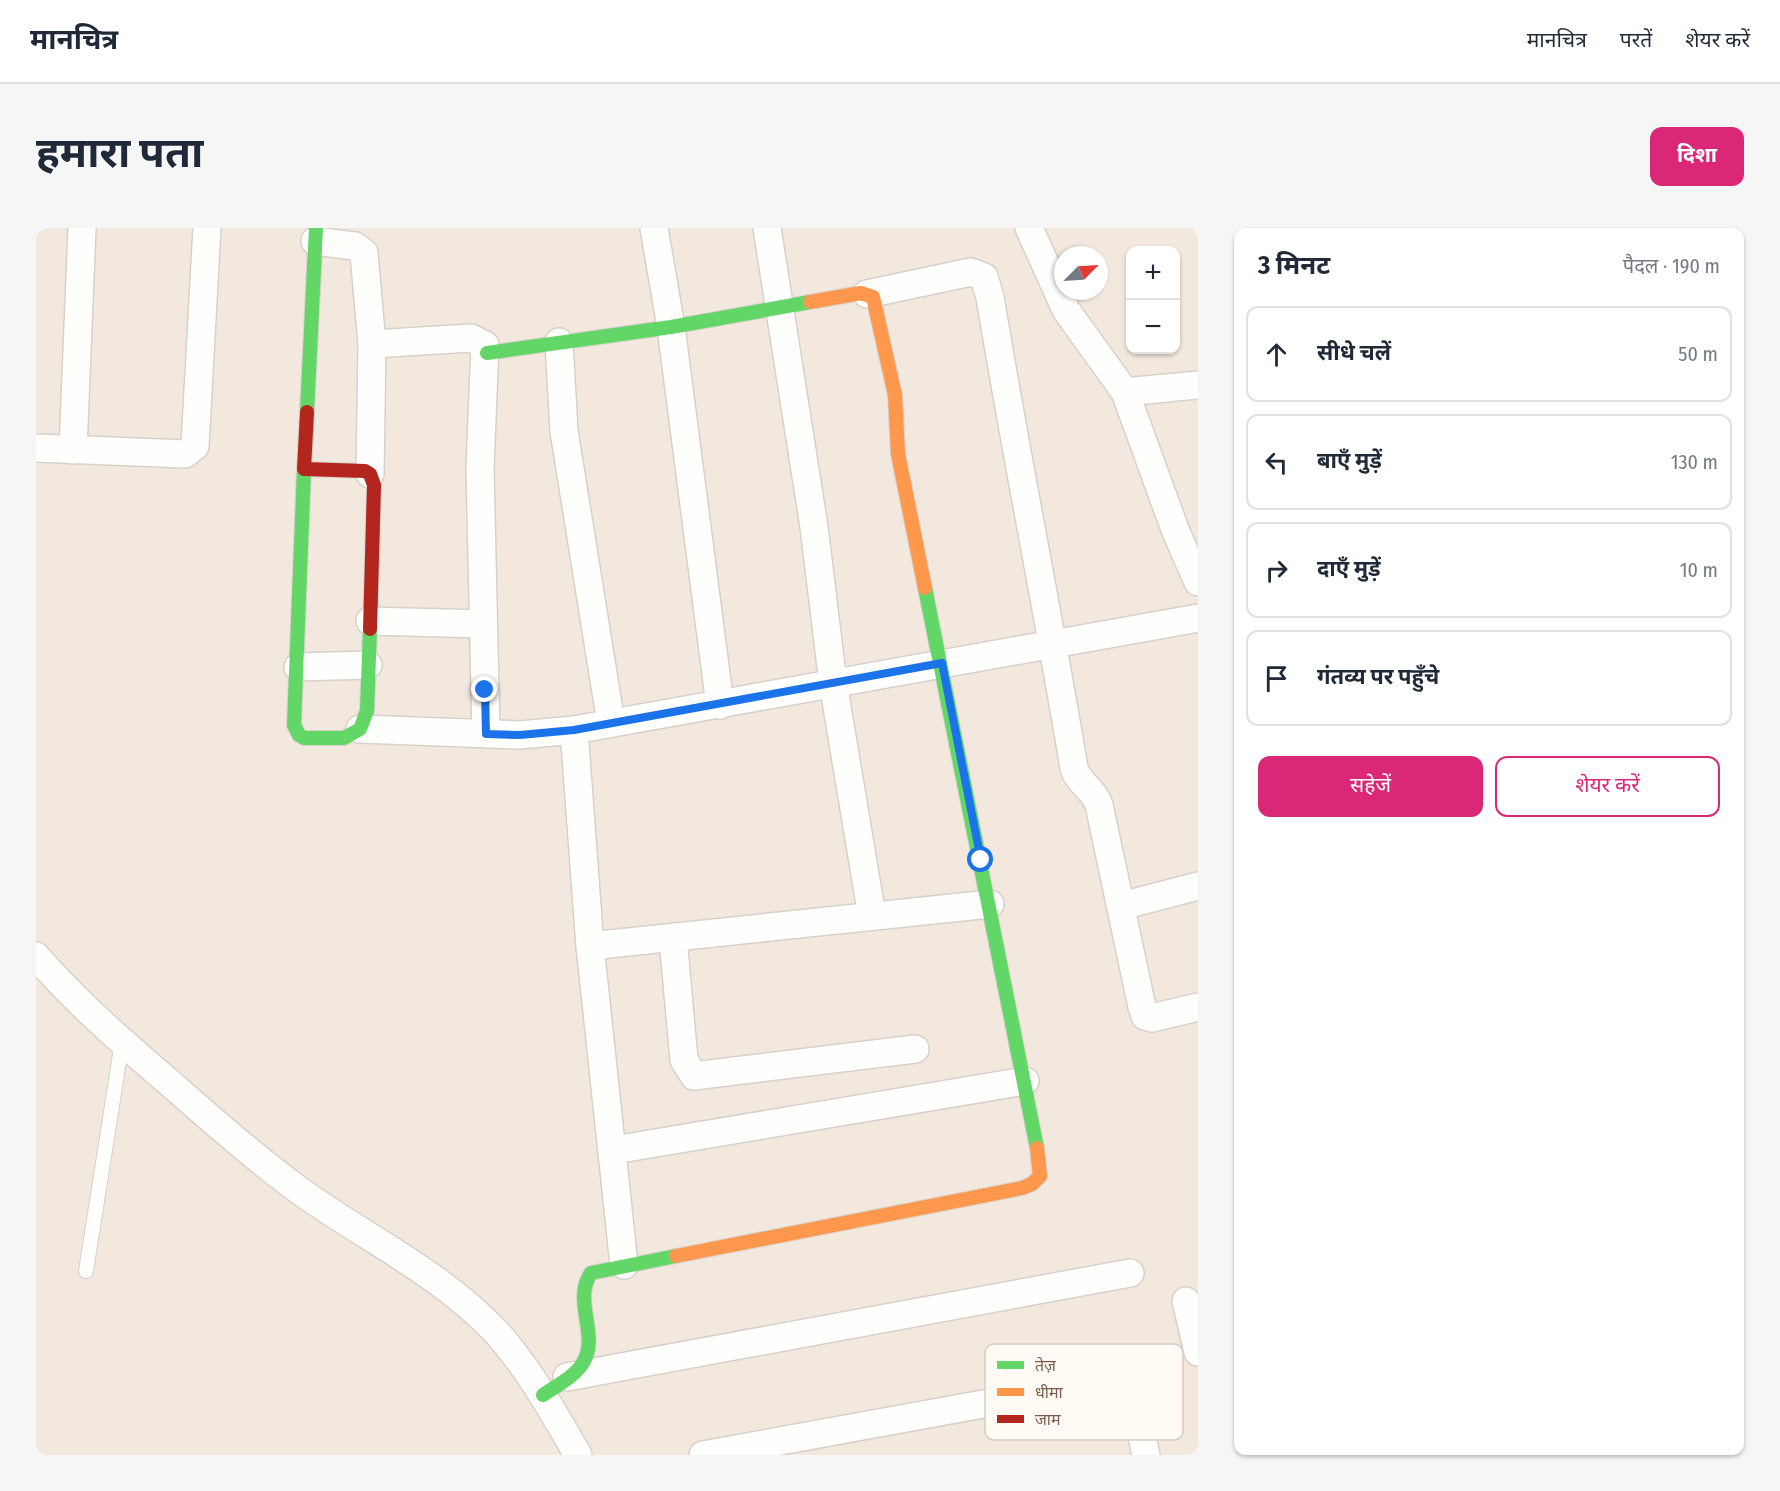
<!DOCTYPE html>
<html lang="hi">
<head>
<meta charset="utf-8">
<style>
  body { margin:0; font-family:"Fira Sans Condensed","Noto Sans Devanagari",sans-serif; background:#f6f6f7; color:#1f2937 }
  .controls { position:absolute; right:18px; top:18px; display:grid; overflow:hidden; border-radius:12px; box-shadow:0 2px 4px #0004 }
  .controls button { width:54px; height:54px; display:grid; place-items:center; padding:0; border:0; border-bottom:2px solid #e0e1e3; background:#fff; color:#1f2937; font:30px sans-serif }
  .compass { position:absolute; left:1018px; top:18px; width:54px; height:54px; border-radius:50%; background:#fff; box-shadow:0 2px 4px #0004; rotate:66deg }
  .stop { position:absolute; width:18px; height:18px; margin:-14px; border:4px solid #1a73e8; border-radius:50%; background:#fff }
  .stop.end { background:#1a73e8; border-color:#fff; box-shadow:0 2px 6px #0008 }
  .list { margin:0; padding:0; list-style:none }
  h2 { display:flex; justify-content:space-between; align-items:center; height:78px; margin:0; padding:0 24px; font-size:26px }
  h2 small { font-size:20px; font-weight:400; color:#747a83 }
  .list li { display:grid; grid-template-columns:39px 1fr auto; gap:18px; align-items:center; box-sizing:border-box; height:96px; margin:0 12px 12px; padding:0 12px; border:2px solid #e0e1e3; border-radius:12px }
  .list b { display:block; font-size:22px; white-space:nowrap }
  .list em { font-size:20px; font-style:normal; color:#747a83 }
  .actions { display:flex; gap:12px; padding:18px 24px }
  .actions a { flex:1; padding:14px 0; border:2px solid #db2777; border-radius:12px; text-align:center; font-size:21px; color:#db2777 }
  .actions .main { background:#db2777; color:#fff }
  .icon { flex:none; width:33px; height:33px; fill:none; stroke:currentColor; stroke-width:2; stroke-linecap:round; stroke-linejoin:round }
  .map { position:relative; flex:none; width:1162px; height:1227px; overflow:hidden; border-radius:12px }
  header { display:flex; align-items:center; gap:36px; box-sizing:border-box; height:84px; padding:0 30px; background:#fff; border-bottom:2px solid #e0e1e3 }
  header strong { font-size:28px }
  nav { display:flex; gap:33px; margin-inline-start:auto; font-size:21px }
  .intro { display:flex; align-items:center; justify-content:space-between; box-sizing:border-box; height:144px; padding:0 36px }
  h1 { margin:0; font-size:42px }
  .button { padding:15px 27px; border-radius:12px; background:#db2777; color:#fff; font-size:21px; font-weight:700 }
  main { display:flex; gap:36px; padding:0 36px }
  aside { flex:1; background:#fff; border-radius:12px; box-shadow:0 2px 4px #0004 }
  .map>svg:first-child { display:block }
</style>
</head>
<body>
<header>
<strong>मानचित्र</strong>
<nav><a>मानचित्र</a><a>परतें</a><a>शेयर करें</a></nav>
</header>
<div class="intro"><h1>हमारा पता</h1><a class="button">दिशा</a></div>
<main>
<div class="map">
<svg width="1162" height="1227" viewBox="0 0 1162 1227">
  <rect width="100%" height="100%" fill="#f9f5f0"/>
  <path fill="#f2e8de" fill-rule="evenodd" d="M0,0H1162V1227H0ZM1094,22H1140V122H1094ZM1027,27H1063V63H1027Z"/>
  <g fill="none" stroke-linecap="round" stroke-linejoin="round">
    <g stroke="#d7d1cb" stroke-width="16">
      <polyline id="lane" points="50,1043 86,814"/>
    </g>
    <g stroke="#d7d1cb" stroke-width="30">
      <g id="street">
        <polyline points="618,0 635,99 684,477"/>
        <polyline points="731,0 778,299 797,455 836,688"/>
        <polyline points="993,0 1030,82 1089,164 1140,304 1162,354"/>
        <polyline points="279,13 319,18 328,25 336,116"/>
        <path d="M831,66L935,44L948,49L954,69C980,227 1012,383 1038,540C1042,555 1057,560 1063,577L1106,779L1109,788L1116,790L1162,779"/>
        <polyline points="523,114 528,203 575,495"/>
        <polyline points="1089,164 1162,157"/>
        <polyline points="0,220 149,226 159,218 171,0"/>
        <polyline points="37,222 46,0"/>
        <polyline points="334,246 336,116 435,110 449,117 444,240 450,506"/>
        <polyline points="334,393 447,396"/>
        <polyline points="262,439 332,437"/>
        <polyline points="324,501 484,507 538,502 1162,390"/>
        <polyline points="538,502 554,718 588,1037"/>
        <polyline points="1085,678 1162,658"/>
        <polyline points="637,710 648,832 658,848 879,821"/>
        <polyline points="554,718 954,676"/>
        <path d="M0,728C41,775 88,816 135,856C177,893 219,930 264,963C331,1011 405,1045 462,1106C494,1142 518,1186 542,1227"/>
        <polyline points="578,922 989,853"/>
        <polyline points="1150,1073 1162,1124"/>
        <polyline points="531,1149 1094,1045"/>
        <polyline points="1095,1158 1110,1227"/>
        <polyline points="667,1227 1024,1162"/>
      </g>
    </g>
    <g stroke="#d9d2cb" stroke-width="16">
      <g id="fast">
        <polyline points="451,125 635,99 774,74"/>
        <polyline points="271,184 280,0"/>
        <polyline points="268,241 258,497 263,507 268,510 308,510 324,501 331,483 334,401"/>
        <polyline points="889,360 1001,920"/>
        <path d="M507,1167C520,1158 538,1149 547,1135C564,1107 536,1073 555,1045L640,1028"/>
      </g>
    </g>
    <g stroke="#d9d2cb" stroke-width="16">
      <g id="slow">
        <polyline points="774,74 825,65 837,69 859,167 862,226 889,360"/>
        <polyline points="640,1028 986,960 996,956 1004,948 1001,920"/>
      </g>
    </g>
    <g stroke="#d9d2cb" stroke-width="16">
      <polyline id="jam" points="271,184 268,241 329,243 334,246 338,257 334,401"/>
    </g>
    <use href="#lane" stroke="#fefefd" stroke-width="14"/>
    <use href="#street" stroke="#fefefd" stroke-width="27"/>
    <use href="#fast" stroke="#63d668" stroke-width="14"/>
    <use href="#slow" stroke="#ff974d" stroke-width="14"/>
    <use href="#jam" stroke="#b3261e" stroke-width="14"/>
  </g>
  <g fill="none" stroke-linecap="round" stroke-linejoin="round">
    <polyline stroke="#1a73e8" stroke-width="8" points="449,462 450,506 484,507 538,502 906,435 945,632"/>
  </g>
  <rect x="949" y="1116" width="198" height="96" rx="9" fill="#fffaf3" stroke="#d7cbc1" stroke-width="1.5"/>
  <rect x="961" y="1133" width="27" height="8" fill="#63d668"/>
  <rect x="961" y="1160" width="27" height="8" fill="#ff974d"/>
  <rect x="961" y="1187" width="27" height="8" fill="#b3261e"/>
  <g font-size="16" fill="#7a5c4d">
    <text x="999" y="1143">तेज़</text>
    <text x="999" y="1170">धीमा</text>
    <text x="999" y="1197">जाम</text>
  </g>
</svg>
<div class="controls">
<button>+</button>
<button>−</button>
</div>
<svg class="compass" viewBox="-18 -18 36 36"><path d="M0-13l5 13h-10z" fill="#e53935"/><path d="M0 13l5-13h-10z" fill="#747a83"/></svg>
<div class="stop" style="left:945px;top:632px"></div>
<div class="stop end" style="left:449px;top:462px"></div>
</div>
<aside>
<h2>3 मिनट<small>पैदल · 190 m</small></h2>
<ul class="list">
<li><svg class="icon" aria-label="ahead" viewBox="0 0 24 24"><path d="M12 20V5M6 11l6-6 6 6"/></svg><div><b>सीधे चलें</b></div><em>50 m</em></li>
<li><svg class="icon" aria-label="left" viewBox="0 0 24 24"><path d="M17 20v-9H6M10 6l-5 5 5 5"/></svg><div><b>बाएँ मुड़ें</b></div><em>130 m</em></li>
<li><svg class="icon" aria-label="right" viewBox="0 0 24 24"><path d="M7 20v-9h11M14 6l5 5-5 5"/></svg><div><b>दाएँ मुड़ें</b></div><em>10 m</em></li>
<li><svg class="icon" aria-label="arrive" viewBox="0 0 24 24"><path d="M6 21V4h12l-3 4 3 4H6"/></svg><div><b>गंतव्य पर पहुँचे</b></div></li>
</ul>
<div class="actions"><a class="main">सहेजें</a><a>शेयर करें</a></div>
</aside>
</main>
</body>
</html>
